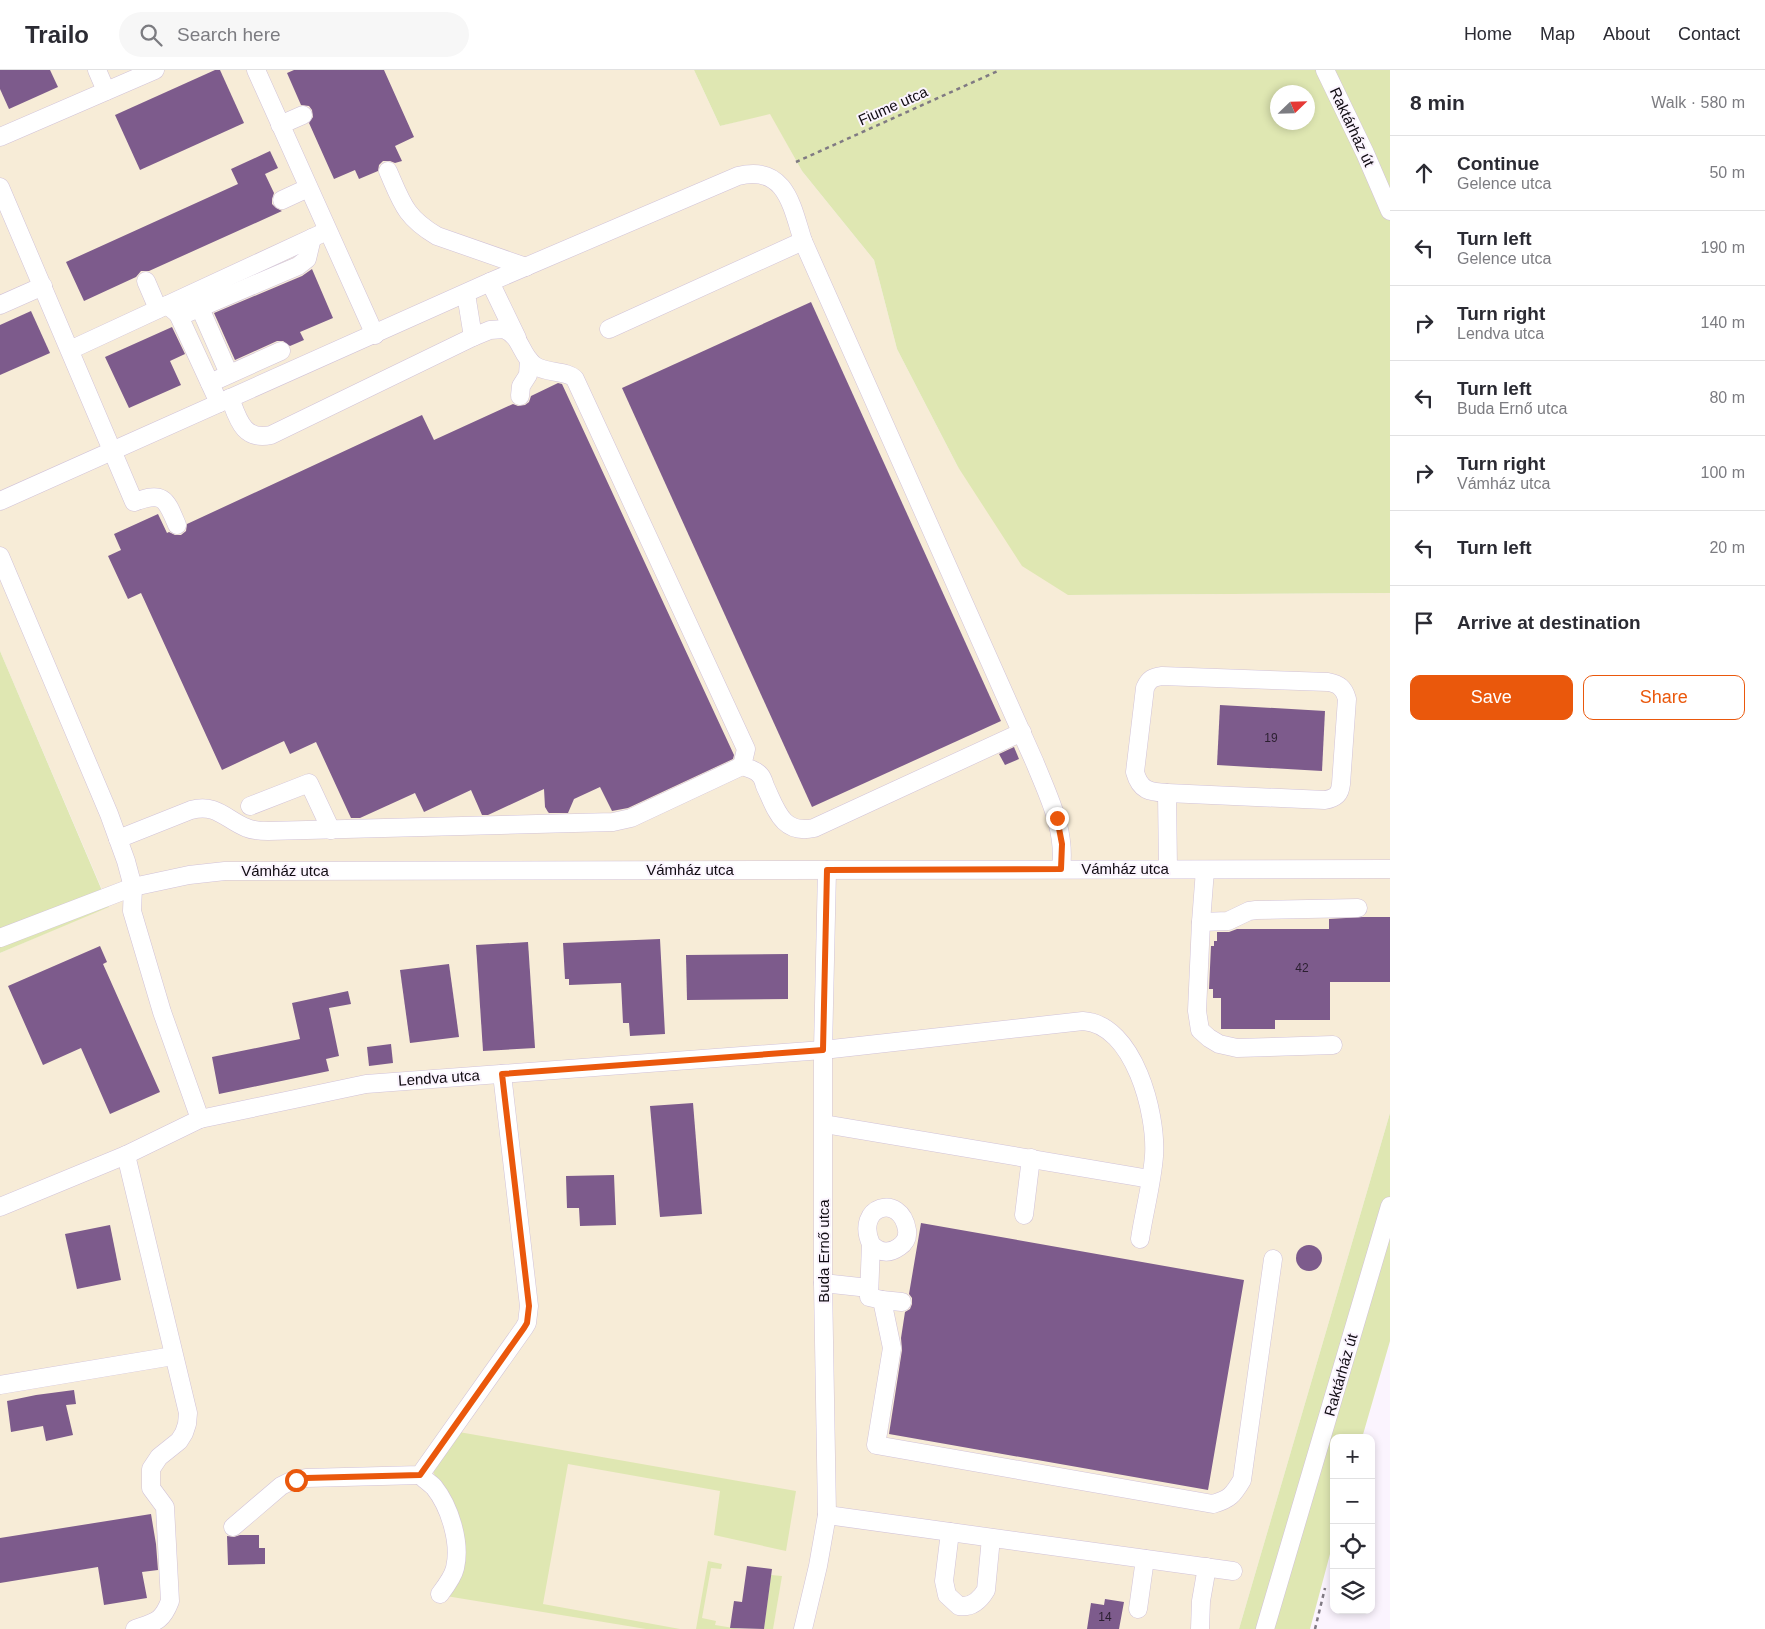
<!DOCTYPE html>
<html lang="en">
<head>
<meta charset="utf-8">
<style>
  body { margin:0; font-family:Helvetica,sans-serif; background:#f7f7f7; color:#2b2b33 }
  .controls { position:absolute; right:15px; bottom:15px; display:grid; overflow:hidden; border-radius:10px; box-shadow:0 2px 8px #0003 }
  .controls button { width:45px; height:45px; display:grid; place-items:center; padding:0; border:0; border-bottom:1px solid #e1e1e2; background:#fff; color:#2b2b33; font:25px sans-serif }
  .compass { position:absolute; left:1270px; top:15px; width:45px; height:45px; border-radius:50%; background:#fff; box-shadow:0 2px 8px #0003; rotate:67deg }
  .stop { position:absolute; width:15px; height:15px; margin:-11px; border:4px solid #ea580c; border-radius:50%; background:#fff }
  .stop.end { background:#ea580c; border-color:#fff; box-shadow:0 1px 5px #0008 }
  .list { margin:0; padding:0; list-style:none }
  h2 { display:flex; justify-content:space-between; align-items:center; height:65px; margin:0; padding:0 20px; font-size:21px }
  h2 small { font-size:16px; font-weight:400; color:#7c7c81 }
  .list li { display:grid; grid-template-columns:32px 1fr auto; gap:15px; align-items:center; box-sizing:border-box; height:75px; padding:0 20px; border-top:1px solid #e1e1e2 }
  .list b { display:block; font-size:19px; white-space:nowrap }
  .list p { margin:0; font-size:16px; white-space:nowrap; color:#7c7c81 }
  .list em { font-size:16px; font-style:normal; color:#7c7c81 }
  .actions { display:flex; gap:10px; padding:15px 20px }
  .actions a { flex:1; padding:11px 0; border:1px solid #ea580c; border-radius:10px; text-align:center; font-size:18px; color:#ea580c }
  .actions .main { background:#ea580c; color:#fff }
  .icon { flex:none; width:28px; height:28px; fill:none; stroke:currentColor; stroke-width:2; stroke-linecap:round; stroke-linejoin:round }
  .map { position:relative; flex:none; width:1390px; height:1559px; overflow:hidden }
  header { display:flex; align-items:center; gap:30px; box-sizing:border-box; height:70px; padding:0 25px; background:#fff; border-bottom:1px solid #e1e1e2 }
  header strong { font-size:24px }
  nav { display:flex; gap:28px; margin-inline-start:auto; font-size:18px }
  .search { width:350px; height:45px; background:#f7f7f7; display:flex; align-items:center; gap:12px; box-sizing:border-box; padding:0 18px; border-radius:28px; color:#7c7c81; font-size:19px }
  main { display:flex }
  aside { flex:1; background:#fff }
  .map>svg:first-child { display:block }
</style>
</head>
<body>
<header>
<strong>Trailo</strong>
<div class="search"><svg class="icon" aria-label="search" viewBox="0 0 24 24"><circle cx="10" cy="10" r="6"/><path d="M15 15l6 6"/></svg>Search here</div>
<nav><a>Home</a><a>Map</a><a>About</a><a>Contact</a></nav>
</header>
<main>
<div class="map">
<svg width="1390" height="1559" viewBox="0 0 1390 1559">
  <rect width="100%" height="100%" fill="#fbf4fe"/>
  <polygon fill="#f7ecd7" points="0,0 694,0 720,56 770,43 802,101 874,190 897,279 958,397 1069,525 1390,523 1390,1043 1239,1559 0,1559 0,883 109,836 0,581"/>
  <g fill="#dfe7b2" fill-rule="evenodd">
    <path d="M694,0H1390V523L1068,525L1022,496L958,397L897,279L874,190L802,101L770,44L720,56ZM1278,22H1308V52H1278Z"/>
    <polygon points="0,581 109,837 0,883"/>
    <polygon points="1390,1043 1390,1271 1362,1368 1334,1368 1334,1469 1310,1559 1239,1559"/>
    <polygon points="459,1362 796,1421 786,1481 714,1465 720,1421 568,1394 543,1534 680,1559 646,1559 446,1526 450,1440 432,1399"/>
    <polygon points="708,1491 722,1494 721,1499 711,1498 702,1548 716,1551 715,1555 740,1559 696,1559"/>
    <polygon points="771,1505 782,1506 773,1559 764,1559"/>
  </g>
  <g fill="#7d5b8c">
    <polygon points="0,0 50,0 58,17 9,39 0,19"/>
    <polygon points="215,0 220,0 244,53 140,100 115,45"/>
    <polygon points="294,0 384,0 414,67 395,76 402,91 395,93 390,91 383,91 379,95 378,101 359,109 355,100 334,109 309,53 313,47 312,40 309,36 301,35 287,3"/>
    <polygon points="270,81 278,98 265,104 274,123 272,129 272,134 276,138 282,141 149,201 141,201 136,207 84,231 66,192 238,114 231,99"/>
    <polygon points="312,199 333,248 300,262 304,270 290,276 283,271 277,271 235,290 214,243 302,206"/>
    <polygon points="811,232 1001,651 812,737 622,318"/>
    <polygon points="31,241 50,283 0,305 0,255"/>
    <polygon points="172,257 185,284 170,291 181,315 129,338 105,287"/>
    <polygon points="558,313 562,314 734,685 733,689 628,738 612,741 600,717 574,729 568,743 549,743 548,742 545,737 544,719 488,745 482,745 471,720 424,742 415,723 360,748 351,748 316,672 290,684 284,671 222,700 141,523 128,529 108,486 121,480 114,464 158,444 167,463 169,462 175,465 181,465 186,461 187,454 422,345 434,370 513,334 518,336 525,335 529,332 531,326"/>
    <polygon points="1220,635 1325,641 1322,701 1217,695"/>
    <polygon points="1014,677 1019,689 1005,695 999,684"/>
    <polygon points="1363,847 1390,847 1390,912 1330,912 1330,950 1275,950 1275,959 1221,959 1221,928 1213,928 1213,919 1209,919 1211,876 1214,876 1214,871 1217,871 1217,862 1229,862 1237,859 1329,859 1329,849"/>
    <polygon points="660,869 665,964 630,966 629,953 623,953 621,913 569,915 569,909 565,909 563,873"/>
    <polygon points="528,872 535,978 483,981 476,875"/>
    <polygon points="100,876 107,892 103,894 160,1022 110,1044 81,978 43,995 8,916"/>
    <polygon points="788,884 788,929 687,930 686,885"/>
    <polygon points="449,894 459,967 410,973 400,900"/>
    <polygon points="348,921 351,934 329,938 339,986 326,989 329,1001 219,1024 212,987 300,969 292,933"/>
    <polygon points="391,974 393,993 369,996 367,977"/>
    <polygon points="693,1033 702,1144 660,1147 650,1036"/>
    <polygon points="614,1105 616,1155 580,1156 579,1138 567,1138 566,1106"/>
    <polygon points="921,1153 1244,1210 1208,1420 889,1364 902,1280 901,1268 905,1242 910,1239 912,1234 912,1228 909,1224"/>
    <polygon points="110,1155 121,1210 77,1219 65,1164"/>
    <circle cx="1309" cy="1188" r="13"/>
    <polygon points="74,1320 76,1334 66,1335 73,1365 46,1371 43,1356 11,1362 7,1331 36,1325"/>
    <polygon points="151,1444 156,1474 158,1500 142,1502 147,1528 104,1535 98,1497 0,1513 0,1468"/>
    <polygon points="240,1465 259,1465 259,1478 265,1478 265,1494 228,1495 227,1466 234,1467"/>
    <polygon points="747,1496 772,1499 764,1559 730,1558 734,1531 742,1532"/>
    <polygon points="1105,1529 1124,1532 1119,1559 1087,1559 1091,1533 1104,1535"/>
  </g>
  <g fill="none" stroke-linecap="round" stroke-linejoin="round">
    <g stroke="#d1c2d8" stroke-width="19">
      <g id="minor">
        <polyline points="97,0 106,21"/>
        <polyline points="256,0 375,265"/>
        <polyline points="1325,0 1365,83 1390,141"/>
        <polyline points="280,55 303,45"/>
        <polyline points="0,67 155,0"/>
        <path d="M388,101C402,133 405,147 437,166L526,197"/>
        <path d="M0,117L134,432C164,421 166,429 177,455"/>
        <polyline points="282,130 308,118"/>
        <polyline points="146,211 158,239"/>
        <polyline points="490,212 517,268"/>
        <polyline points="0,235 43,216"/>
        <polyline points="167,235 178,244 185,244 298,196 307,189 312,168"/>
        <polyline points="200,238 229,304"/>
        <polyline points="178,244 219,333"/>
        <polyline points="609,259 803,171"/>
        <path d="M473,267L490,260L504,259C522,267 520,284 534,295C546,304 567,300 575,309L746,679L742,696C748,698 756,700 760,705C763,708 764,713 765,716C776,739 782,765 814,758L1022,662"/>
        <polyline points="70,280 327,161"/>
        <polyline points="210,313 281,281"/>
        <polyline points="520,326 521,316 528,305 529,290"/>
        <path d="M230,328C238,349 243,371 271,365L473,267L466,224"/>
        <path d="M0,431L490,212L738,106C786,94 792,137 803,171L1035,693C1049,728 1066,760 1061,799"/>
        <polyline points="0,486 109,744 126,791 133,817 132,841 162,942 200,1049"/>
        <path d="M1162,606L1328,612C1339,614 1344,618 1347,629L1341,714C1340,724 1336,728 1325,730L1167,723C1150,722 1140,721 1135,702L1145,618C1149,609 1153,607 1162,606Z"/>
        <polyline points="1167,723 1168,799"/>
        <polyline points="250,736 309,713 331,760"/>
        <path d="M118,769L191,740C217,733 226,750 247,758C254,761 261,761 268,761L613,752L631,748L742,696"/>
        <polyline points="1201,852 1205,800"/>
        <polyline points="0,868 133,817 189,805 225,801 1390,799"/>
        <polyline points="1333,975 1237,978 1219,974 1209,968 1200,960 1197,941 1201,852 1228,851 1249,841 1256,840 1358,838"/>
        <polyline points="824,1054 1144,1108"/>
        <path d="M126,1085L188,1343L187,1354L184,1363L179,1371L159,1387L151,1399V1418L165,1437L170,1531C162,1552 155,1552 135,1559"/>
        <path d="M0,1137L126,1085L200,1049L366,1014L823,980L1083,951C1134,954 1157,1044 1154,1086C1152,1113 1144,1142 1140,1169"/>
        <polyline points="1024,1145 1031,1088"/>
        <path d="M871,1174C880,1183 889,1184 899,1177C905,1173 908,1167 907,1160C901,1122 854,1136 871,1174L869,1227L882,1230L892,1278L876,1375L1213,1434C1230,1429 1233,1425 1242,1410L1273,1189"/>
        <polyline points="823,1213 869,1218"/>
        <polyline points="882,1230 902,1232"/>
        <polyline points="0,1315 173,1286"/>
        <path d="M420,1405C424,1409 430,1413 434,1417C450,1437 461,1473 455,1498C453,1507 446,1516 440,1524"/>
        <polyline points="827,1445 1233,1501"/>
        <polyline points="233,1457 281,1416 289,1412 306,1408 420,1405 524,1258 527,1253 529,1236 502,1004"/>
        <path d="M950,1462L944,1511L947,1525L959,1536C972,1538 980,1530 986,1520L991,1468"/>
        <polyline points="1138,1539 1145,1489"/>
        <polyline points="803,1559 818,1496 827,1445 823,1213 823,980 827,800"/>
        <polyline points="1200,1559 1201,1531 1207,1497"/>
        <polyline points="1265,1559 1390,1136"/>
      </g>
    </g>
    <g stroke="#807a83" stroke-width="2.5" stroke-dasharray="4 4" stroke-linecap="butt">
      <polyline points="796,92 1000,0"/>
      <polyline points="1315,1559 1325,1518"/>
    </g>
    <use href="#minor" stroke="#fff" stroke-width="18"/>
  </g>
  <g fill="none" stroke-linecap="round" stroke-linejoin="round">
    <polyline stroke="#ea580c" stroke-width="6" points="296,1410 306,1408 420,1405 524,1258 527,1253 529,1236 502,1004 823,980 827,800 1061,799 1062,774 1057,748"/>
  </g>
  <g text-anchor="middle" stroke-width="4" stroke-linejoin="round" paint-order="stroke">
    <g font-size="12" fill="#2b1f30">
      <text x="1271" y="672">19</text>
      <text x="1302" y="902">42</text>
      <text x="1105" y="1551">14</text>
    </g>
    <g font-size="15" fill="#100b12" stroke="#fbf4fe">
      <text transform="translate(893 36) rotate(-24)" y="5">Fiume utca</text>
      <text transform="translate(1352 57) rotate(65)" y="5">Raktárház út</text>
      <text x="1125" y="804">Vámház utca</text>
      <text x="690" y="805">Vámház utca</text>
      <text x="285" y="806">Vámház utca</text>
      <text transform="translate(439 1008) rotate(-4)" y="5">Lendva utca</text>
      <text transform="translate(824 1181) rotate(-90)" y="5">Buda Ernő utca</text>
      <text transform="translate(1341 1305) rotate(-74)" y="5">Raktárház út</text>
    </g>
  </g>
</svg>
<div class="controls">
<button>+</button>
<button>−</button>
<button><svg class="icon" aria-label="locate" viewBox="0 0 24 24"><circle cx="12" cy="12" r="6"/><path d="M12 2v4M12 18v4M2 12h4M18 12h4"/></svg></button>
<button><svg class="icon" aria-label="layers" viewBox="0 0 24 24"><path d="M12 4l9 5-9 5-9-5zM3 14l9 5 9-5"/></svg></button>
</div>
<svg class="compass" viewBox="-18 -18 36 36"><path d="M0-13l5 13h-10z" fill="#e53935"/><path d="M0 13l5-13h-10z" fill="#7c7c81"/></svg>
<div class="stop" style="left:296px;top:1410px"></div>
<div class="stop end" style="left:1057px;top:748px"></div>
</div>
<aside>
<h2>8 min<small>Walk · 580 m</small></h2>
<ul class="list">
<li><svg class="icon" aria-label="ahead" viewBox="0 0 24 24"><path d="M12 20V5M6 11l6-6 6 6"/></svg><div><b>Continue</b><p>Gelence utca</p></div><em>50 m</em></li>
<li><svg class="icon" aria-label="left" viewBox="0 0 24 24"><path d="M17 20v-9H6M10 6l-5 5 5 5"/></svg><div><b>Turn left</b><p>Gelence utca</p></div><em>190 m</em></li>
<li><svg class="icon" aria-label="right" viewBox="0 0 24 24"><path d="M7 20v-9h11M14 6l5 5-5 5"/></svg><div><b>Turn right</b><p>Lendva utca</p></div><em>140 m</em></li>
<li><svg class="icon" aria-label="left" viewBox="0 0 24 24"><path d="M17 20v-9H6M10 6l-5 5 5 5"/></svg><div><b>Turn left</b><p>Buda Ernő utca</p></div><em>80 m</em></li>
<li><svg class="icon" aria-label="right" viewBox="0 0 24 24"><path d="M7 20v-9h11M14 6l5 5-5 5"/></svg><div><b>Turn right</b><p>Vámház utca</p></div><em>100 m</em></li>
<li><svg class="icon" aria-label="left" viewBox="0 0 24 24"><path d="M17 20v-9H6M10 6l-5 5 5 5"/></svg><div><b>Turn left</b></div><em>20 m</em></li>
<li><svg class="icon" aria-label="arrive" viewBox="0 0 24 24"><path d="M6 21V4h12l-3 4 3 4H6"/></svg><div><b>Arrive at destination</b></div></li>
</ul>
<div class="actions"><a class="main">Save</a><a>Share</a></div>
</aside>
</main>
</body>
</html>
